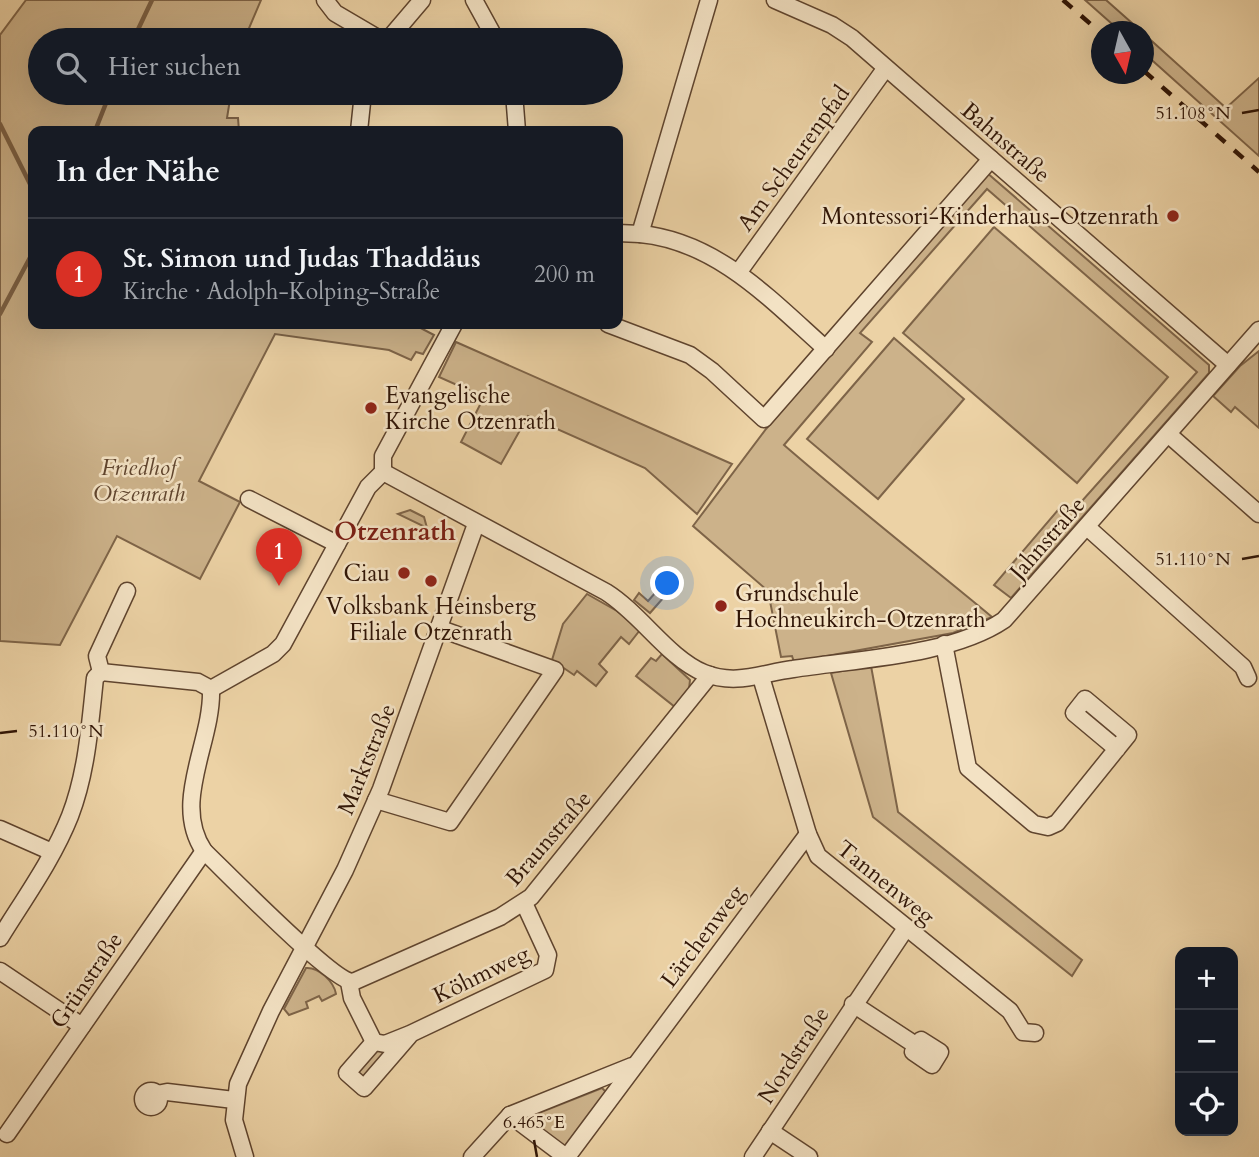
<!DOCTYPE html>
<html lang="de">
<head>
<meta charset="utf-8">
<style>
  body { margin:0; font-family:Cardo,serif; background:#20242c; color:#f1f3f6 }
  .controls { position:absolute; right:21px; bottom:21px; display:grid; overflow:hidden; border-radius:14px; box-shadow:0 7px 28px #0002 }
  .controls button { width:63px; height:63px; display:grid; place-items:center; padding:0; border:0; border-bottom:2px solid #363941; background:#171b24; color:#f1f3f6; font:35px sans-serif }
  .compass { position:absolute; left:1091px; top:21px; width:63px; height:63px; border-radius:50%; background:#171b24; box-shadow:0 7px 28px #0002; rotate:172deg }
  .you { position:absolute; left:668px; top:584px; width:24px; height:24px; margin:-18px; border:5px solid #fff; border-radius:50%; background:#1a73e8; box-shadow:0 0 0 10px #1a73e833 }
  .badge { display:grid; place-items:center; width:46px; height:46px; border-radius:50%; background:#d93025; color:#fff; font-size:23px; font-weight:700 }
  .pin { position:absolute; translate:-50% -58px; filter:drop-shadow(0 2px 4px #0008) }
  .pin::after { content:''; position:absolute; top:37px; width:24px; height:21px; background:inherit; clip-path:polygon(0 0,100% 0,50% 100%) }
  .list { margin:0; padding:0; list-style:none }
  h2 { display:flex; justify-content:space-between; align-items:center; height:91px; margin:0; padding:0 28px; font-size:30px }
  h2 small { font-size:23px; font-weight:400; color:#9ea1a6 }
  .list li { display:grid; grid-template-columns:46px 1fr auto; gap:21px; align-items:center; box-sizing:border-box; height:112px; padding:0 28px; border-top:2px solid #363941 }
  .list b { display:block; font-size:26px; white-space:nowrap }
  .list p { margin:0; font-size:23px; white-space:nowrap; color:#9ea1a6 }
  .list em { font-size:23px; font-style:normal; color:#9ea1a6 }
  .icon { flex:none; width:38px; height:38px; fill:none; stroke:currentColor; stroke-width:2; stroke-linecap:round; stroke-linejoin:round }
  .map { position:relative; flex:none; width:1259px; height:1157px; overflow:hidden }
  .search { position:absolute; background:#171b24; box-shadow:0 7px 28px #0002; left:28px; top:28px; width:595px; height:77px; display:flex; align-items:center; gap:18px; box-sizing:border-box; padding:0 24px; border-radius:38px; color:#9ea1a6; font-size:26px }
  .panel { position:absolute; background:#171b24; box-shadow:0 7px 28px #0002; left:28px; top:126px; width:595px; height:203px; border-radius:14px }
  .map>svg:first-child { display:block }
</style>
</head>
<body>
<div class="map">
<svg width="1259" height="1157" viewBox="0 0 1259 1157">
  <rect width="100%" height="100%" fill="#ecd2a5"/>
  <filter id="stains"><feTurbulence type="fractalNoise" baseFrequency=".00286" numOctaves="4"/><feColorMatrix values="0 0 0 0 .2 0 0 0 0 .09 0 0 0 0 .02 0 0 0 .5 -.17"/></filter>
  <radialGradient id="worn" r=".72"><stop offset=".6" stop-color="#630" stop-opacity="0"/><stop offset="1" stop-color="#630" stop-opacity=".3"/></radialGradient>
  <g fill="#ccb28a" stroke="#7e6448" stroke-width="2">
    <polygon points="26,0 261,0 244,40 40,40 40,93 231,93 227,118 238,118 239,131 33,131 33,324 413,324 434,335 423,354 416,352 411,360 389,350 275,334 199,481 240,502 200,579 117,536 60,645 0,641 0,35"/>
    <polygon points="1085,0 1106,0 1141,31 1120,31"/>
    <polygon points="1144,34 1226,108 1259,78 1259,156 1144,53"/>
    <path d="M986,172L1209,365V373L1011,598L994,585L1064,503L1074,510L1197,372L987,189L860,333L872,342L784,445C852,504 922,559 992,617L953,633L794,662L792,656L781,657L768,591L693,526L766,429Z"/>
    <polygon points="994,227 1168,377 1077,483 903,333"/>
    <polygon points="894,338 964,399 878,499 807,439"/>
    <polygon points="456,342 732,464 697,514 645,468 528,416 501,464 461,442 484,397 439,377"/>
    <polygon points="1259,351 1259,428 1235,407 1231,412 1213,396 1240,366"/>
    <polygon points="410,510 424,517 427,528 398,514"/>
    <polygon points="671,575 678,581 650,613 634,600 639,593 648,601"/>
    <polygon points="587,594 617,611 640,630 629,644 621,637 599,664 607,672 596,686 577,671 574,675 552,660 563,624"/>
    <polygon points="662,654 690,680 689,689 675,707 636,676 651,658 656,661"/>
    <polygon points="871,666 898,812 1082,960 1072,976 873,817 831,673"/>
    <path d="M306,968C319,967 334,982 336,994L322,1001L319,996L306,1002L308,1008L289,1015L284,1009Z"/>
    <polygon points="392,1045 365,1080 355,1073 376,1048"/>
    <polygon points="602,1088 608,1094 565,1152 526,1118"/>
  </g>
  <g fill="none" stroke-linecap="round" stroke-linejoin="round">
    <g stroke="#7a6045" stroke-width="4.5">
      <polyline points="133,40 152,0"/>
      <polyline points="0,124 33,190"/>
      <polyline points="95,131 110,93"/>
      <polyline points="0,314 33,252"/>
    </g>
    <g stroke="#5f442e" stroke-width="19">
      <g id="minor">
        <polyline points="325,0 335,13 381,40"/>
        <polyline points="474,0 496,40"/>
        <polyline points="775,0 832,25 852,38 1228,365"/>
        <polyline points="388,40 422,0"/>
        <polyline points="514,93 517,131"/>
        <polyline points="359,131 363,93"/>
        <polyline points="618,233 640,234 709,0"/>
        <path d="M640,234C717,241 772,301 826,349"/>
        <polyline points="738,273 885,69"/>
        <polyline points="608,324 690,355 712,371 764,419 991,159"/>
        <polyline points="1168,434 1259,514"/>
        <path d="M383,472L606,592C641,614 668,658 704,673C736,686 762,673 793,669C856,659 951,656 1004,620L1259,330"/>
        <polyline points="383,472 383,456 454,324"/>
        <polyline points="249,499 337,544"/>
        <polyline points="1087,527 1243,667 1248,678"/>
        <polyline points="944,644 968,768 1034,824 1048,827 1057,823 1128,735 1085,699 1074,713 1117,749"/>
        <polyline points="101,672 198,682 211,689"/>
        <polyline points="101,672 97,656 127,591"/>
        <polyline points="761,677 808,834 818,856 1010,1011 1023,1032 1035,1033"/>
        <path d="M211,689C213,742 171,802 204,851C226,872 332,981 353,982L500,917L531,897L710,675"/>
        <polyline points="211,689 273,654 283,644 368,487 383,472"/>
        <polyline points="376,800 450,822 555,670 438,628"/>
        <polyline points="0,829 52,852"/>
        <path d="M0,938C24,899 53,859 70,816C87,772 90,724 95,678L101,672"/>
        <polyline points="0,971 82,1026"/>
        <polyline points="349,982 352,998 374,1042 385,1044 410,1034 545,970 548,955 524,903"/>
        <polyline points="853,1004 917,1046 913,1052 932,1065 940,1052 921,1040 917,1046"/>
        <polyline points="374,1042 347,1073 364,1088 409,1036"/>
        <circle cx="151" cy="1099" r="8"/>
        <polyline points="157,1094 167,1092 234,1100"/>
        <polyline points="510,1115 566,1157"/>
        <polyline points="770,1131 809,1157"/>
        <polyline points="7,1134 204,851"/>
        <polyline points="245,1157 234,1120 238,1084 271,1011 345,870 381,789 476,524"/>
        <polyline points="472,1157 510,1115 632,1066"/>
        <polyline points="567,1157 808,834"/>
        <polyline points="753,1157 906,928"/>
      </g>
    </g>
    <use href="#minor" stroke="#f3e2c4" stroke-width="16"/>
    <g stroke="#301506" stroke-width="4.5" stroke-dasharray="12 12" stroke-linecap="butt">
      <polyline points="1063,0 1102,34"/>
      <polyline points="1144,71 1259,172"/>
    </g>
  </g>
  <path fill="none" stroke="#301506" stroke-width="2.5" d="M1242,113L1259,110M1242,559L1259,556M0,733L17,731M534,1140L537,1157"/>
  <g fill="#8f2418" stroke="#f3e2c4" stroke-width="2.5">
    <circle cx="1173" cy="216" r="7"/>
    <circle cx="371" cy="408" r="7"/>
    <circle cx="404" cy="573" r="7"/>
    <circle cx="431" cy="581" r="7"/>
    <circle cx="721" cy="606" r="7"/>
  </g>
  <g text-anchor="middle" stroke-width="5" stroke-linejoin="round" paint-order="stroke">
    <g font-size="23" fill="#301506" stroke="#f3e2c4">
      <text transform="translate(1006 142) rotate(41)" y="8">Bahnstraße</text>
      <text transform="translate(793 158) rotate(-54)" y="8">Am Scheurenpfad</text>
      <text transform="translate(1047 538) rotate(-49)" y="8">Jahnstraße</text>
      <text transform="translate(366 759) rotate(-68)" y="8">Marktstraße</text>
      <text transform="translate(548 838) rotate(-49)" y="8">Braunstraße</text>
      <text transform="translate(886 882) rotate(39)" y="8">Tannenweg</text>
      <text transform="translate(702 936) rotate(-53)" y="8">Lärchenweg</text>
      <text transform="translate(481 974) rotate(-26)" y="8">Köhmweg</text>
      <text transform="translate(86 980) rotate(-56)" y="8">Grünstraße</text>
      <text transform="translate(793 1055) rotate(-57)" y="8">Nordstraße</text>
    </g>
    <g font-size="23" fill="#301506" stroke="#f3e2c4" text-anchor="end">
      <text x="1159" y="224">Montessori-Kinderhaus-Otzenrath</text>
      <text x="385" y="403" text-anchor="start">Evangelische<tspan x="385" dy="26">Kirche Otzenrath</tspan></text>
      <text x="390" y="581">Ciau</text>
      <text x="735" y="601" text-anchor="start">Grundschule<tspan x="735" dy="26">Hochneukirch-Otzenrath</tspan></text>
      <text x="431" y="614" text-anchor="middle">Volksbank Heinsberg<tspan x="431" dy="26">Filiale Otzenrath</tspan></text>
    </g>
    <g font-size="23" font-style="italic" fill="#5f442e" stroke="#f3e2c4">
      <text x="139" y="475">Friedhof<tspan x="139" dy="26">Otzenrath</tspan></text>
    </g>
    <g font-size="26" font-weight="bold" fill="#7a1f14" stroke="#f3e2c4">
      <text x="395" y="540">Otzenrath</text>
    </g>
  </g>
  <g font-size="18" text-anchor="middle" fill="#301506" stroke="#f3e2c4" stroke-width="5" stroke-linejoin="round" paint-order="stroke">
    <text x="1193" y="119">51.108°N</text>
    <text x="1193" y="565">51.110°N</text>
    <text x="66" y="737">51.110°N</text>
    <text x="534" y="1128">6.465°E</text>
  </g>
  <rect width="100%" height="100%" filter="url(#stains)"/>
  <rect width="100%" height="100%" fill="url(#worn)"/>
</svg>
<div class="controls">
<button>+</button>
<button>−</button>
<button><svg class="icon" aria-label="locate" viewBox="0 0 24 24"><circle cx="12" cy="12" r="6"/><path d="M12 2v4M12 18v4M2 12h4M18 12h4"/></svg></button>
</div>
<svg class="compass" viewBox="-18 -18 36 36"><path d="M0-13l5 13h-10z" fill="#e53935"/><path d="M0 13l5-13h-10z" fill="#9ea1a6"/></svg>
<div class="you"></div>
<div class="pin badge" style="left:279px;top:586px">1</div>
<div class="search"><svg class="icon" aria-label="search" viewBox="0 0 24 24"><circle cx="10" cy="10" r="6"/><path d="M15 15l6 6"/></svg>Hier suchen</div>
<section class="panel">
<h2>In der Nähe<small></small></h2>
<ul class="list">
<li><span class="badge">1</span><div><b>St. Simon und Judas Thaddäus</b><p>Kirche · Adolph-Kolping-Straße</p></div><em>200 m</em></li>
</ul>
</section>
</div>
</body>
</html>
